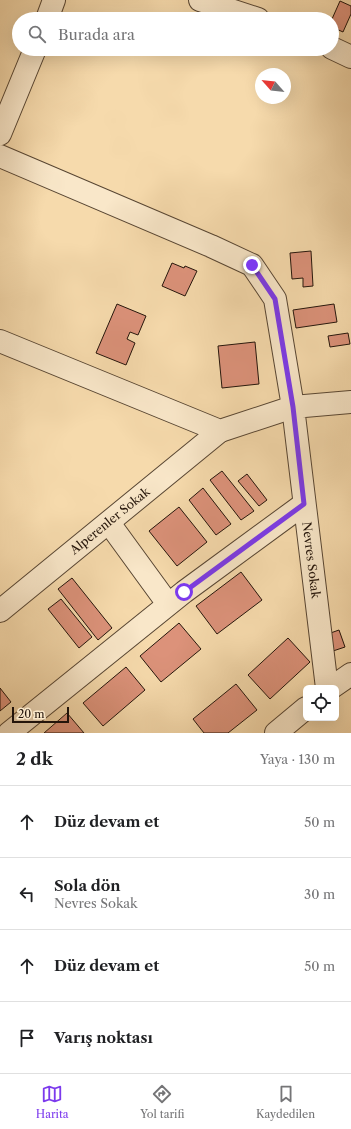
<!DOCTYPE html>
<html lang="tr">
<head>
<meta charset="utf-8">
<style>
  body { margin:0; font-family:"Libre Caslon Text",serif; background:#f2f2f2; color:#202124 }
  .controls { position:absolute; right:12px; bottom:12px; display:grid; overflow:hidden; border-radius:6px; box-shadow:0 4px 16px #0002 }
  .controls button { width:36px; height:36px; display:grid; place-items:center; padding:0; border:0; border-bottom:1px solid #e0e0e0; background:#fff; color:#202124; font:20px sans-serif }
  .compass { position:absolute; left:255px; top:68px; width:36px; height:36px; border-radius:50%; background:#fff; box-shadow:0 4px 16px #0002; rotate:297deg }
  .scale { position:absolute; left:12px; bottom:10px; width:57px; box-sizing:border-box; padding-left:4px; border:2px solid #24150b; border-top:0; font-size:11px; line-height:14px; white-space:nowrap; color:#24150b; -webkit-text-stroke:3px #f9e7c9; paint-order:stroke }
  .stop { position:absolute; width:12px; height:12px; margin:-9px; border:3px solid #7c3aed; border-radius:50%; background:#fff }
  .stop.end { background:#7c3aed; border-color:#fff; box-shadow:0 1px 4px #0008 }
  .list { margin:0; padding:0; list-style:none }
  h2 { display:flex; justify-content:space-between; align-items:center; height:52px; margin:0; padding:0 16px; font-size:17px }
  h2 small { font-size:13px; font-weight:400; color:#757577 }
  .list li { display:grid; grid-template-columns:26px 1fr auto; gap:12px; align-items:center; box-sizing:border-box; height:72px; padding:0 16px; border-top:1px solid #e0e0e0 }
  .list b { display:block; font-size:15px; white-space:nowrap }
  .list p { margin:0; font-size:13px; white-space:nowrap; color:#757577 }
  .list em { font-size:13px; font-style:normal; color:#757577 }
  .icon { flex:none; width:22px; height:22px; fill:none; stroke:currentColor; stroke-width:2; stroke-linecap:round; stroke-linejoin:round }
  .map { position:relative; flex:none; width:351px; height:733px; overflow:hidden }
  .search { position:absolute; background:#fff; box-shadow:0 4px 16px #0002; left:12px; right:12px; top:12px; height:44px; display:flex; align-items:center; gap:10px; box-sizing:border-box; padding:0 14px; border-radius:22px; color:#757577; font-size:15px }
  .sheet { height:340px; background:#fff }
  nav { display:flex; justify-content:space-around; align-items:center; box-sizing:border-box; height:56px; border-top:1px solid #e0e0e0; background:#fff; font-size:11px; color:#757577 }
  nav a { display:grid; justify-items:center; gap:2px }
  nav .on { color:#7c3aed }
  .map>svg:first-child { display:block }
</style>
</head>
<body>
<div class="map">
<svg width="351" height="733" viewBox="0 0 351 733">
  <rect width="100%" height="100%" fill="#f6daac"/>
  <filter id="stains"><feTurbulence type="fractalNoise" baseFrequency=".005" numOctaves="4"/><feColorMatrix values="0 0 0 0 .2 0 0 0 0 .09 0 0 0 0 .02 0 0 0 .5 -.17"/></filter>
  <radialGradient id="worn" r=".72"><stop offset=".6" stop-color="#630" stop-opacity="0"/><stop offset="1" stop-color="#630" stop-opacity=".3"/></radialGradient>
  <g fill="#dc927a" stroke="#24150b">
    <polygon points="340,1 351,6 351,14 343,32 332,27 332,19"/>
    <polygon points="311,251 313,286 303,287 303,278 292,279 290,253"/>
    <polygon points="172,263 184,268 185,266 197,271 185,296 162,286"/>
    <polygon points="117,304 146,316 138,335 130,332 127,339 135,343 126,365 96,353"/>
    <polygon points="334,304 337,322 296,328 293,310"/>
    <polygon points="348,333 350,344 330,347 328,336"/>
    <polygon points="255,342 259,384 222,388 218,346"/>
    <polygon points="222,471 254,511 241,520 210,480"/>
    <polygon points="247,474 267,500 259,506 238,481"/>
    <polygon points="203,488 231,524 216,535 189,500"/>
    <polygon points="179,507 207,542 177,566 149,531"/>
    <polygon points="241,572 262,600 217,634 196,606"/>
    <polygon points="72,578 112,628 98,640 58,589"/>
    <polygon points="61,599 92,637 79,648 48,609"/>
    <polygon points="179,623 201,649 161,682 140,656"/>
    <polygon points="339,630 345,647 330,652 325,635"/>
    <polygon points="288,638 310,662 270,699 248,675"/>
    <polygon points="126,667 145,690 103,726 83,703"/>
    <polygon points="236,684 257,710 228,733 204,733 193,719"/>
    <polygon points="0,688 11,702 0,711"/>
    <polygon points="67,713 84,733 44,733"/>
  </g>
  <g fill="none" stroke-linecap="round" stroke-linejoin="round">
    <g stroke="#584633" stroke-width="24">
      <g id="minor">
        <polyline points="200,0 258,19"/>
        <polyline points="47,19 54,0"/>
        <polyline points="332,48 351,57"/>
        <polyline points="0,134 35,49"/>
        <polyline points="0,156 211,246 252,265 275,299 293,407 220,431 0,341"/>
        <polyline points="109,523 168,604"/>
        <polyline points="0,611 220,431"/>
        <polyline points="327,688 293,407 351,402"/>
        <polyline points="331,688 351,674"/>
        <polyline points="9,733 184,592 304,504"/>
        <polyline points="276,733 306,708"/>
      </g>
    </g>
    <use href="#minor" stroke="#f9e7c9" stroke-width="22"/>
  </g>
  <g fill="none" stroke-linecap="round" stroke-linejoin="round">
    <polyline stroke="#7c3aed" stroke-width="5" points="184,592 304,504 293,407 275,299 252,265"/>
  </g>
  <g text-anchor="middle" stroke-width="4" stroke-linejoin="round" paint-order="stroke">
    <g font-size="12" fill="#24150b" stroke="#f9e7c9">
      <text transform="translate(110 521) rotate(-39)" y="4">Alperenler Sokak</text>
      <text transform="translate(311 560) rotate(83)" y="4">Nevres Sokak</text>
    </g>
  </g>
  <rect width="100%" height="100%" filter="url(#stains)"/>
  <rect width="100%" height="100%" fill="url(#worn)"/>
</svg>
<div class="controls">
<button><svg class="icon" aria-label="locate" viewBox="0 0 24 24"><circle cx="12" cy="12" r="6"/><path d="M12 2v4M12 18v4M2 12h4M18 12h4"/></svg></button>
</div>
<svg class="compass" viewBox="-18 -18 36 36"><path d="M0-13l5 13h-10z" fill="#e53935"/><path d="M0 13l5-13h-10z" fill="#757577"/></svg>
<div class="scale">20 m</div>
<div class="stop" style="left:184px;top:592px"></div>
<div class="stop end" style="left:252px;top:265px"></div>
<div class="search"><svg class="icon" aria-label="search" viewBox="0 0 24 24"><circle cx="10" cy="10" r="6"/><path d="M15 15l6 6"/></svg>Burada ara</div>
</div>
<section class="sheet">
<h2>2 dk<small>Yaya · 130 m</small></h2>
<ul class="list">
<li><svg class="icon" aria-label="ahead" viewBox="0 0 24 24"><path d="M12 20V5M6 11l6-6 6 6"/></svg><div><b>Düz devam et</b></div><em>50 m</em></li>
<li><svg class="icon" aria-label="left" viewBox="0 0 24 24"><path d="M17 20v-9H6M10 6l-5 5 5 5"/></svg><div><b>Sola dön</b><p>Nevres Sokak</p></div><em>30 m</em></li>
<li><svg class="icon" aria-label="ahead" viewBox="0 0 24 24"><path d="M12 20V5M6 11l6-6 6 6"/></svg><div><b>Düz devam et</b></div><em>50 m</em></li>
<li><svg class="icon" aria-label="arrive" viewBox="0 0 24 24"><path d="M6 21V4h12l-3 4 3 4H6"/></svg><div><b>Varış noktası</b></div></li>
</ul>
</section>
<nav>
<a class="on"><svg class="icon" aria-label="map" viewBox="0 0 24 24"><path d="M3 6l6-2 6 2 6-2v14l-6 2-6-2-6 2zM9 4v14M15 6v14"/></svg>Harita</a>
<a><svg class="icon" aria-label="directions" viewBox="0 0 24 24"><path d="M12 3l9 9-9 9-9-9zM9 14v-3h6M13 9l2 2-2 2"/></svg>Yol tarifi</a>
<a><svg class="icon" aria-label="saved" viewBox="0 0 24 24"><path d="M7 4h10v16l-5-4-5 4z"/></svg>Kaydedilen</a>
</nav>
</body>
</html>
